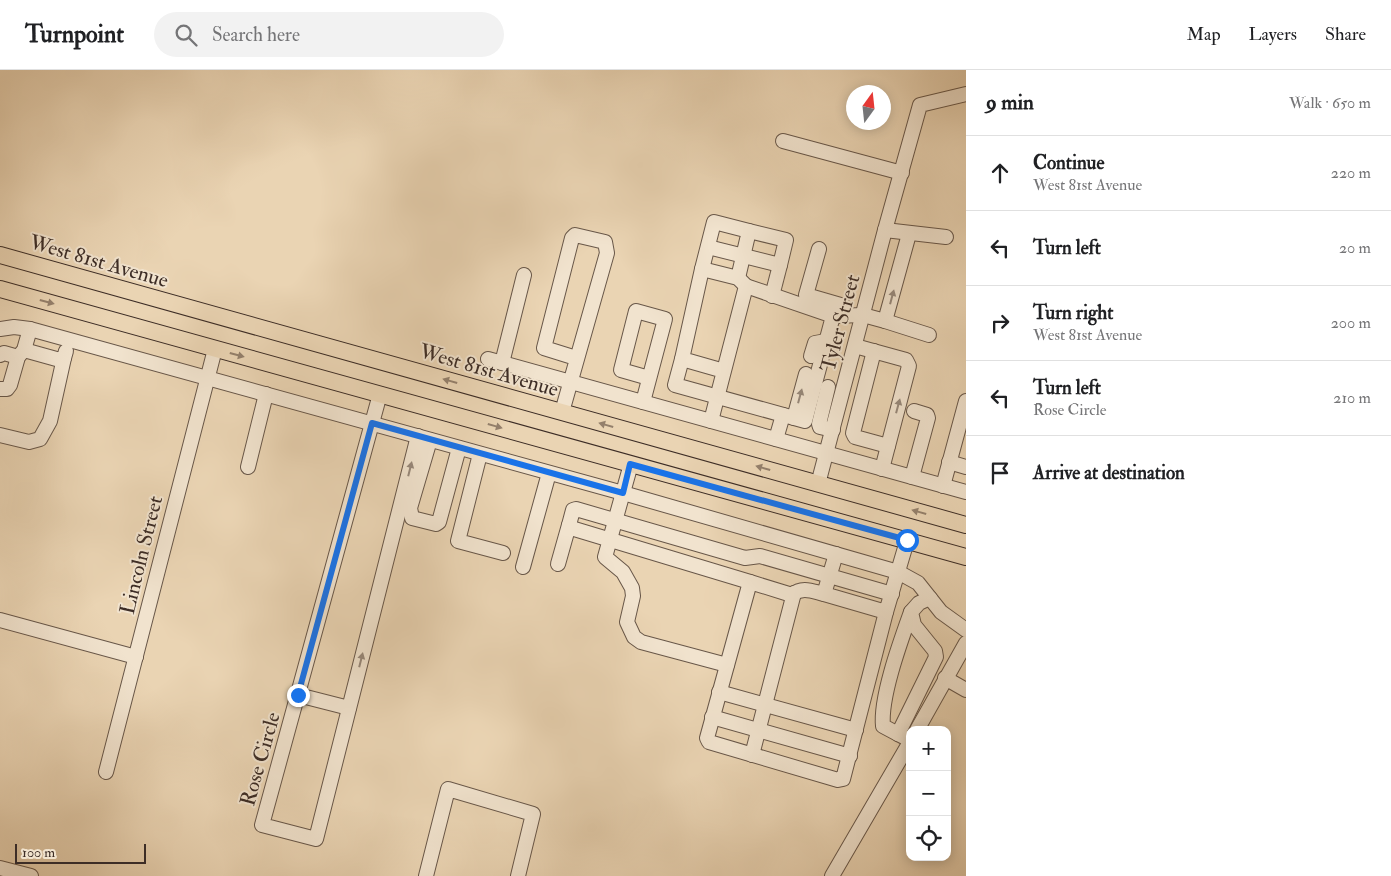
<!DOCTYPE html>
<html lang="en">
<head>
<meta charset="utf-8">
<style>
  body { margin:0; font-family:"IM FELL Double Pica",serif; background:#f2f2f2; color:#202124 }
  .controls { position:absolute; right:15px; bottom:15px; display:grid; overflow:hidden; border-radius:10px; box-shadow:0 2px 12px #0003 }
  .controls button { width:45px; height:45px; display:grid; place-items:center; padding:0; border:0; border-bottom:1px solid #e0e0e0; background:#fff; color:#202124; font:25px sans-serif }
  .compass { position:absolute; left:846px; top:15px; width:45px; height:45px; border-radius:50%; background:#fff; box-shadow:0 2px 12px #0003; rotate:15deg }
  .scale { position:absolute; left:15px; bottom:12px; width:131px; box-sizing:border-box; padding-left:5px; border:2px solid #3d2d26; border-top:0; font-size:14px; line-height:18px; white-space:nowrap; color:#3d2d26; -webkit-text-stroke:4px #f1e3ce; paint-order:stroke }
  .stop { position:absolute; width:15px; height:15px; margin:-11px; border:4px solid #1a73e8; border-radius:50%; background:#fff }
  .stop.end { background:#1a73e8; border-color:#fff; box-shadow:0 1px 5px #0008 }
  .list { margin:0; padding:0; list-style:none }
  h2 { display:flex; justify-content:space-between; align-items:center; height:65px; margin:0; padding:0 20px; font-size:21px }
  h2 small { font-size:16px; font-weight:400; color:#757577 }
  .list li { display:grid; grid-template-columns:32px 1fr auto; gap:15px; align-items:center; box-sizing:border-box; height:75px; padding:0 20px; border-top:1px solid #e0e0e0 }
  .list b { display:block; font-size:19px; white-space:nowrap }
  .list p { margin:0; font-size:16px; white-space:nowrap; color:#757577 }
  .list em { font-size:16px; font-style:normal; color:#757577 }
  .icon { flex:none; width:28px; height:28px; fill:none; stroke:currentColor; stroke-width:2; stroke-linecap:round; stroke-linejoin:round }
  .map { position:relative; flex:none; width:966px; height:806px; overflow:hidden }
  header { display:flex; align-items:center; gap:30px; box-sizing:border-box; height:70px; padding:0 25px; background:#fff; border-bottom:1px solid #e0e0e0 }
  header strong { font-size:24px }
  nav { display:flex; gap:28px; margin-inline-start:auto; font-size:18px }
  .search { width:350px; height:45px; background:#f2f2f2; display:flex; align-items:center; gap:12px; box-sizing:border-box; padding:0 18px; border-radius:28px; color:#757577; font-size:19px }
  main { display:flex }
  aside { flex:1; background:#fff }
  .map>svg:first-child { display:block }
</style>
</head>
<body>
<header>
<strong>Turnpoint</strong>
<div class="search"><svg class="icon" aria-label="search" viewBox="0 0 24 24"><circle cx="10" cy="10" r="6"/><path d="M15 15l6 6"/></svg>Search here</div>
<nav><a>Map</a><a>Layers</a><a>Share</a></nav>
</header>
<main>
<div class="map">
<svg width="966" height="806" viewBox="0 0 966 806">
  <rect width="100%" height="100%" fill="#ead4b3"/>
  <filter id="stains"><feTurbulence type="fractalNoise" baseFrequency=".004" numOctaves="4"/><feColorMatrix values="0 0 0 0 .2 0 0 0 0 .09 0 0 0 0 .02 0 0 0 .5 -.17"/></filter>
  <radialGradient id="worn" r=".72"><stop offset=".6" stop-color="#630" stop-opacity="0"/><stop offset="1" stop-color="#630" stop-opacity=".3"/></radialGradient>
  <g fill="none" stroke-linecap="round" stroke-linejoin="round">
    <g stroke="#685749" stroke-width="16">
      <g id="minor">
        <polyline points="783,71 902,103"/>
        <polyline points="885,160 946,167"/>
        <polyline points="708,177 780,195 786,170 749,161"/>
        <polyline points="819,179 806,225 844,236 842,245"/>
        <polyline points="702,199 714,152 749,161 738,208"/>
        <polyline points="772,226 780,195"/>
        <polyline points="833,246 863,245 885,251 909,164"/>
        <polyline points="885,251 929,265"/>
        <polyline points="0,259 14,257 30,259 623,423 898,502 918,513 941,542 966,560"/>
        <polyline points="855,276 906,290 909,296 882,399"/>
        <polyline points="24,280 60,290 64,288 66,281"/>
        <polyline points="874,281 853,363 855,367 888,376"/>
        <polyline points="0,285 4,283 18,287"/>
        <polyline points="811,286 815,273 826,271"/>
        <polyline points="488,289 966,422"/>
        <polyline points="682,289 675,315 805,351 833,246 746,216"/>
        <polyline points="502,293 524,205"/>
        <polyline points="828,317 819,354 820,357 833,360"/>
        <polyline points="0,319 7,319 10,315 18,287 24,280 30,259"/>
        <polyline points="380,324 262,755 316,769 418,366"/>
        <polyline points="643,332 665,249 636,241 621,300 649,308"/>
        <polyline points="562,342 607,183 605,172 575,165 572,168 544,278 576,288"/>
        <polyline points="794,348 806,304"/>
        <path d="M711,351C723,306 734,261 746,216L738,208L702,199L682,289L724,301"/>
        <polyline points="0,365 29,372 40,369 50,351 64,288"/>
        <polyline points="776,369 783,345"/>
        <polyline points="430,370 410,438 412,448 436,454 439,452 459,378"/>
        <polyline points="480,384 458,471 503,483"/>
        <polyline points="949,392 966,397"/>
        <polyline points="631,394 605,487 623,502 632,518 633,526 627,552 634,567 641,572 727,595"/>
        <polyline points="248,397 266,324"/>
        <polyline points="912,407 928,348 927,345 914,341"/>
        <polyline points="818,414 885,160 920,35 966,24"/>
        <polyline points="943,416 966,331"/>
        <polyline points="836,484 824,524 886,542 907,471"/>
        <polyline points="558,494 569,455"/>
        <polyline points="523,497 549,403"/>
        <polyline points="750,512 571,458 569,455 573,440 576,439 745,488 760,486 892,524"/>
        <path d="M824,524C812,521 802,516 792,525L750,512L707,668L709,672L838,710L843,709L886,542"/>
        <polyline points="0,550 136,587"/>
        <polyline points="945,608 966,620"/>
        <polyline points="719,622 856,660"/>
        <polyline points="298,625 349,638"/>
        <polyline points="712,647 850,686"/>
        <polyline points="917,660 966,573"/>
        <path d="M898,664L883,656C880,627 901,570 911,542"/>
        <polyline points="910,670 898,664 936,587 935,581 914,555 911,542 919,533 930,528"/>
        <polyline points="752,685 794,523"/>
        <polyline points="106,702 215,279"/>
        <polyline points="0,798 31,806"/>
        <polyline points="426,806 448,719 533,744 518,806"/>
        <polyline points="832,806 910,672"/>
      </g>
    </g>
    <g stroke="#3d2d26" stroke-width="18">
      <g id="major">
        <polyline points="0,185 966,455"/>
        <polyline points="0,219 966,487"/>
      </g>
    </g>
    <use href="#minor" stroke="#f1e3ce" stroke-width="14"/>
    <use href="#major" stroke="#ead4b3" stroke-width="16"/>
  </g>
  <defs><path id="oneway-solid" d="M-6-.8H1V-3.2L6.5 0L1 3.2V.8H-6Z" transform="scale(1.25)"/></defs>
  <g fill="#97887a">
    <use href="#oneway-solid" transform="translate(892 227) rotate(-75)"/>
    <use href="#oneway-solid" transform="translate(800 326) rotate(-75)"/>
    <use href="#oneway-solid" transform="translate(898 336) rotate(-75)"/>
    <use href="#oneway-solid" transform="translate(410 399) rotate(-76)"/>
    <use href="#oneway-solid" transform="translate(361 590) rotate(-76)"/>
  </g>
  <g fill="#94806c">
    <use href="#oneway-solid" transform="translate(47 232) rotate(15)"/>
    <use href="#oneway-solid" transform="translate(237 285) rotate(15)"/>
    <use href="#oneway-solid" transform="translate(450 311) rotate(-164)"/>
    <use href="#oneway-solid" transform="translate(606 355) rotate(-164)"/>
    <use href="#oneway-solid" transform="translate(495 356) rotate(16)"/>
    <use href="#oneway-solid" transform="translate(763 398) rotate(-164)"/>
    <use href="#oneway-solid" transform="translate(919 442) rotate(-164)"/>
  </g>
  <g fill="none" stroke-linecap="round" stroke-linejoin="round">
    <polyline stroke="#1a73e8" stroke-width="6" points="298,625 372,353 623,423 630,394 907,470"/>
  </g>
  <g text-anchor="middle" stroke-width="4" stroke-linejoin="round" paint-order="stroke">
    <g font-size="21" fill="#3d2d26" stroke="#f1e3ce">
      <text transform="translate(99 191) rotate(16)" y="7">West 81st Avenue</text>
      <text transform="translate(840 253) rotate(-75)" y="7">Tyler Street</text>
      <text transform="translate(489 300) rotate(16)" y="7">West 81st Avenue</text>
      <text transform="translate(141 485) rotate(-76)" y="7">Lincoln Street</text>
      <text transform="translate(260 689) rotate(-74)" y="7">Rose Circle</text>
    </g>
  </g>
  <rect width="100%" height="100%" filter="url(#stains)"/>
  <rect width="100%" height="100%" fill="url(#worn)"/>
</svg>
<div class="controls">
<button>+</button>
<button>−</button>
<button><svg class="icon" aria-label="locate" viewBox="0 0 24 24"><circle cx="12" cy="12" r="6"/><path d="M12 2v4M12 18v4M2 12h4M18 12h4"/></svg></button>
</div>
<svg class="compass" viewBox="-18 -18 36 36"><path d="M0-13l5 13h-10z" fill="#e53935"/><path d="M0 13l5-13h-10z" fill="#757577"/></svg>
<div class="scale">100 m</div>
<div class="stop" style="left:907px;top:470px"></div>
<div class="stop end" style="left:298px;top:625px"></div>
</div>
<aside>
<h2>9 min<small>Walk · 650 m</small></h2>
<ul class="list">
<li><svg class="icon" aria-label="ahead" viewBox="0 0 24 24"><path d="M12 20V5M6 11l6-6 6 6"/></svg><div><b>Continue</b><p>West 81st Avenue</p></div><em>220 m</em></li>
<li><svg class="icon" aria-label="left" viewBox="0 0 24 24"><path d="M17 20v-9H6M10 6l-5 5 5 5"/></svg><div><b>Turn left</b></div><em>20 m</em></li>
<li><svg class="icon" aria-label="right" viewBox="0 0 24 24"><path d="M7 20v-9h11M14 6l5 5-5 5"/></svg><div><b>Turn right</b><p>West 81st Avenue</p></div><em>200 m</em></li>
<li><svg class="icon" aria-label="left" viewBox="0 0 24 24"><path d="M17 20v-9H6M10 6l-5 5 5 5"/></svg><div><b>Turn left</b><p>Rose Circle</p></div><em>210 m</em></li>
<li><svg class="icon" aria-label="arrive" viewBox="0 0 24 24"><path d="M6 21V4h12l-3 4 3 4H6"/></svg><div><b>Arrive at destination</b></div></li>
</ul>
</aside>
</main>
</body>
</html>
